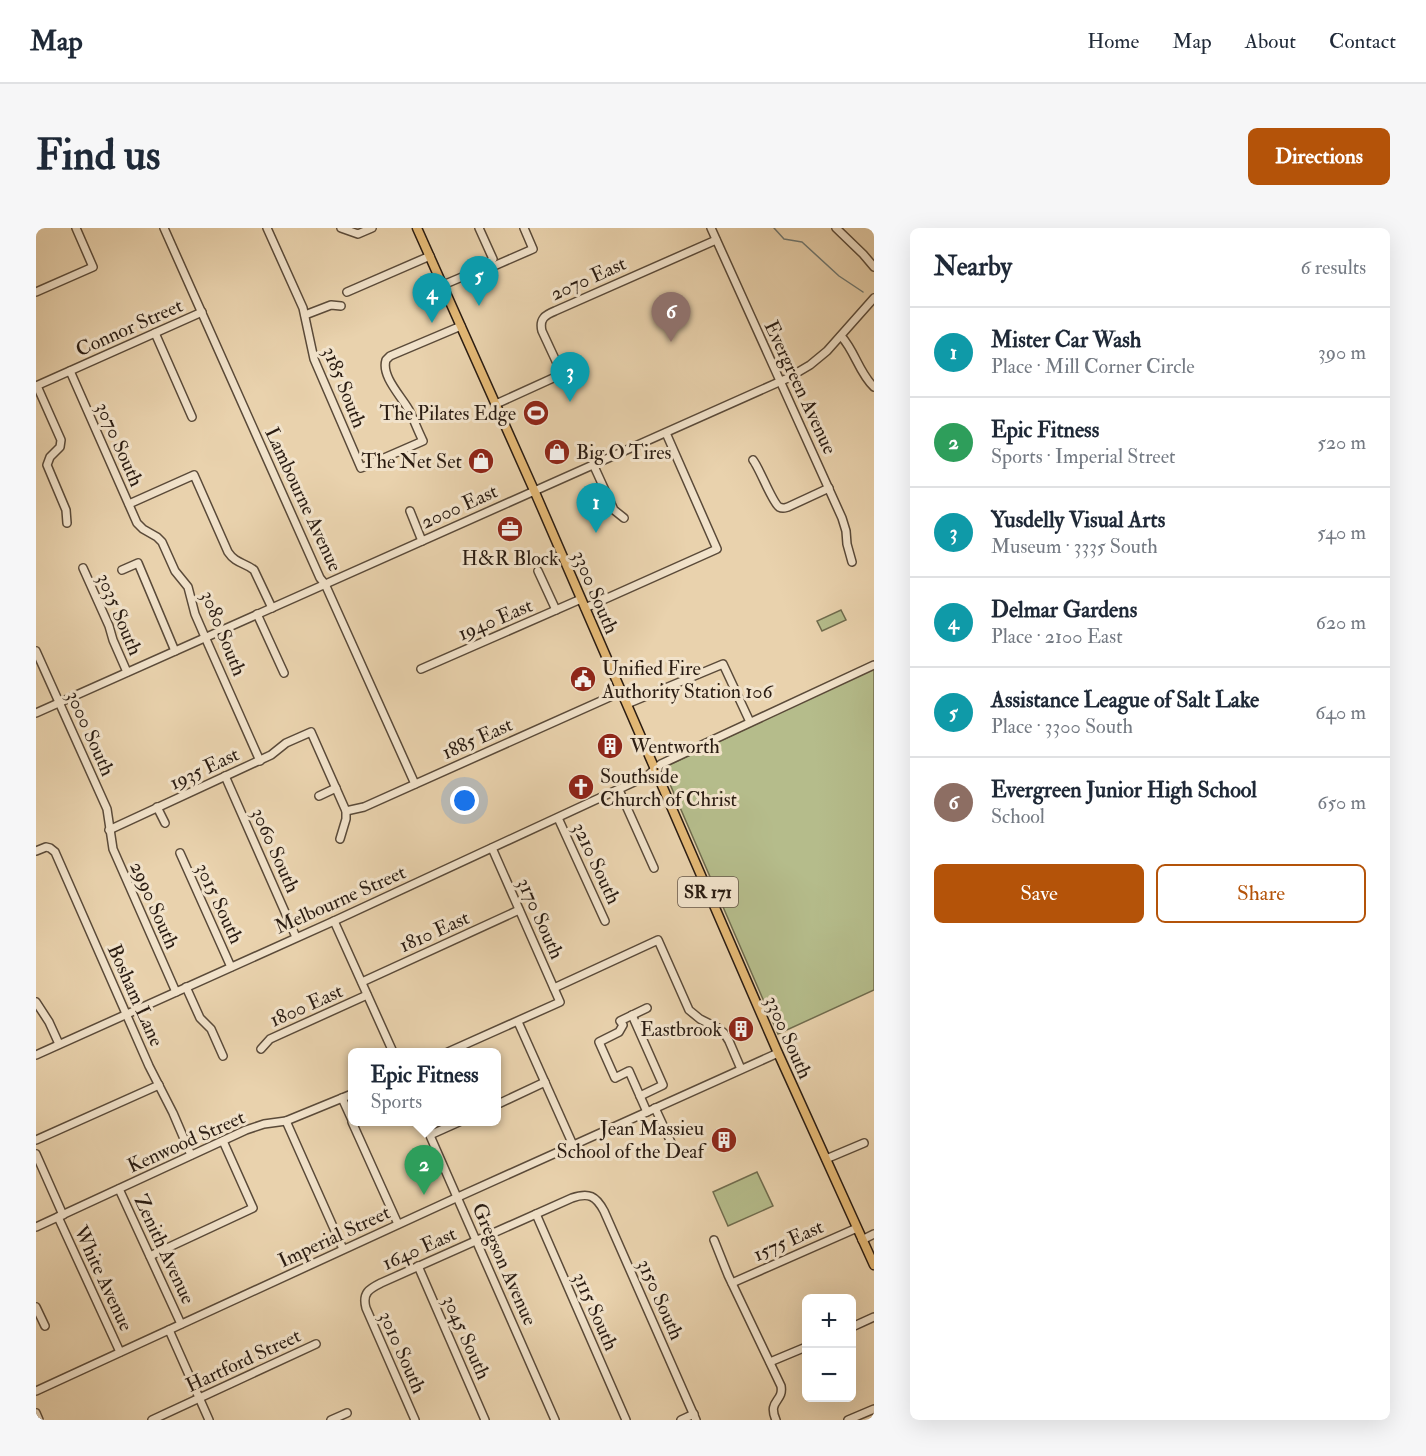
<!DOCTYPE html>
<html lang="en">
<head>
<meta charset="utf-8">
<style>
  body { margin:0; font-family:"IM FELL Double Pica",serif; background:#f6f6f7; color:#1f2937 }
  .controls { position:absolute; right:18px; bottom:18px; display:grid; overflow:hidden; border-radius:9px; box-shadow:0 6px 24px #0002 }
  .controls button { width:54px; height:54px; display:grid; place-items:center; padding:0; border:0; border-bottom:2px solid #e0e1e3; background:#fff; color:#1f2937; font:30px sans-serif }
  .you { position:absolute; left:429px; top:573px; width:21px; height:21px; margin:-15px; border:4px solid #fff; border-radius:50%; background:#1a73e8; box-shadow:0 0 0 9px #1a73e833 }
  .badge { display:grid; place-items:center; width:39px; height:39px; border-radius:50%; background:#b45309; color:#fff; font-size:20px; font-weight:700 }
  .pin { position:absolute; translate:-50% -50px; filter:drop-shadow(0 2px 3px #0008) }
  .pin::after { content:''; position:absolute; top:32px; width:21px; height:18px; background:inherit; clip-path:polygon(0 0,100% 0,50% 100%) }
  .popup { position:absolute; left:312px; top:820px; width:153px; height:78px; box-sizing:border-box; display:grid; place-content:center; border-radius:9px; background:#fff; filter:drop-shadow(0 2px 4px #0005); font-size:20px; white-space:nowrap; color:#747a83 }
  .popup b { font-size:22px; color:#1f2937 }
  .popup::after { content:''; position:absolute; left:50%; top:100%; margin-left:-12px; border:12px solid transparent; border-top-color:#fff }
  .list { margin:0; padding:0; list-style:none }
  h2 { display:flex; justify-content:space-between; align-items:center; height:78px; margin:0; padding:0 24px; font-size:26px }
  h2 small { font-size:20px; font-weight:400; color:#747a83 }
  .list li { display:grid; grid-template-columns:39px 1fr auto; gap:18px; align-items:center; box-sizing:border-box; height:90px; padding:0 24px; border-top:2px solid #e0e1e3 }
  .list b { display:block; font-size:22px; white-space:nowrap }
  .list p { margin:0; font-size:20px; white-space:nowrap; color:#747a83 }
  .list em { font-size:20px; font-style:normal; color:#747a83 }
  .actions { display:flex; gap:12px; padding:18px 24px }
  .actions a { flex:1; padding:14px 0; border:2px solid #b45309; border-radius:9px; text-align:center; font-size:21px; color:#b45309 }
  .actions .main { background:#b45309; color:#fff }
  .map { position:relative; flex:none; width:838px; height:1192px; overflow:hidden; border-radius:9px }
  header { display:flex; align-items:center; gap:36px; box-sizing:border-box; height:84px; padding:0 30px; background:#fff; border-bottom:2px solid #e0e1e3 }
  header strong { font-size:28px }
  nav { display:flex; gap:33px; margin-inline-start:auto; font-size:21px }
  .intro { display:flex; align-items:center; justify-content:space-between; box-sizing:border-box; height:144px; padding:0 36px }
  h1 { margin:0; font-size:42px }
  .button { padding:15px 27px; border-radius:9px; background:#b45309; color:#fff; font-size:21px; font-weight:700 }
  main { display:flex; gap:36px; padding:0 36px }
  aside { flex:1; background:#fff; border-radius:9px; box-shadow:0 6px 24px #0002 }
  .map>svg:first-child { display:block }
</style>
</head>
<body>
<header>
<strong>Map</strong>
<nav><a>Home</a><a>Map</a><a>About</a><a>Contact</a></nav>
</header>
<div class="intro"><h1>Find us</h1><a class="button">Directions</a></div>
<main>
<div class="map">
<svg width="838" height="1192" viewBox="0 0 838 1192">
  <rect width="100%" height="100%" fill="#e9d2ad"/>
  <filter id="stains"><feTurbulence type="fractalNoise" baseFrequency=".00333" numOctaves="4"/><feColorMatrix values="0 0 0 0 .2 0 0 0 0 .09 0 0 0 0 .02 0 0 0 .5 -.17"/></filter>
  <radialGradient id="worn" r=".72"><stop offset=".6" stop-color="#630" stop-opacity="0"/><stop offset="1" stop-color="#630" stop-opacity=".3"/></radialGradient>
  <g fill="#b5bc8b" stroke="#706c4e" stroke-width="1.5">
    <polygon points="805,382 810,392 786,403 781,393"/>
    <polygon points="838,440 838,762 742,806 627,540"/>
    <polygon points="721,944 737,978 692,998 677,964"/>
  </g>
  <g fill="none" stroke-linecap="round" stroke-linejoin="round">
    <polyline stroke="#6e7873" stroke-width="1.5" points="738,0 748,11 766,14 803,48 827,64"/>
    <g stroke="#5a4a39" stroke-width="10">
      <g id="minor">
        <polyline points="128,0 284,350 289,356 379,556"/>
        <path d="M231,0L267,80L278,131L325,240L387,213C382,203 378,192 373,182C365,168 345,148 350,132L354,128L425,98"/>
        <polyline points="305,0 322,6 336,0"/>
        <polyline points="443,0 457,31 445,41"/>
        <polyline points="675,0 806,290 810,303 811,316 816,334"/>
        <polyline points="800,0 827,26 838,39"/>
        <polyline points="407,57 445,41 458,38 497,21 488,0"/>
        <polyline points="0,64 57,39 40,0"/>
        <polyline points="311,64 394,28"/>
        <polyline points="269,87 295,77 305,78"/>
        <polyline points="119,105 156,189"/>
        <path d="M805,108C819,123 823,145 838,159"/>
        <polyline points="34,143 101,295 107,301 121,309 126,314 139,343 152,359 159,386 169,409 224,533"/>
        <polyline points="0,158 166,84"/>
        <polyline points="1,158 25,212 24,219 14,229 11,237 30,282 31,295"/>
        <path d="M532,159L506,103C503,91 509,87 519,83L680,12"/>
        <polyline points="460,176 526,146"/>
        <path d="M717,232C724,241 736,274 743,279C747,281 748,280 752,279L793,260"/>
        <polyline points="557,236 578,282 588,290"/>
        <path d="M93,276L158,247L192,324C200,336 208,334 218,342L236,380"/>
        <polyline points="374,283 386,313"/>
        <polyline points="47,340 73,398 77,412 91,444"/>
        <polyline points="86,342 102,335 139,423"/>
        <polyline points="502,343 520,382"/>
        <polyline points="549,380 681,321 630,205"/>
        <polyline points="221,386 248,445"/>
        <polyline points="0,423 71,581 77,621 140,764"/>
        <polyline points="385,441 545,371"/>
        <polyline points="591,476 687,436 714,494"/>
        <polyline points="0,485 752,150 774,137 791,123 838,70"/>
        <polyline points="189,548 260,709"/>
        <polyline points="583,562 618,640"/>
        <polyline points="283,568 300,560"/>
        <polyline points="121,579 129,595"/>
        <polyline points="310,583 328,579 585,464"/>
        <polyline points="522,590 569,693"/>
        <polyline points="73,602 235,527 250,515 275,504 310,583 310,591 304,611"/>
        <polyline points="0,623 10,619 14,620 19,624 113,838 137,885 155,927"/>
        <polyline points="144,625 195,739"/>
        <polyline points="298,693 357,824"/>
        <polyline points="326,754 483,682"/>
        <polyline points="150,759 164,790 175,801 187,828"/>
        <polyline points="518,760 622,712 653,782 664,791 682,800 688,805 693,813 705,841"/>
        <polyline points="0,774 13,794 23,816"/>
        <polyline points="596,787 627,857 604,868"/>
        <polyline points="482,794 537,917"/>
        <polyline points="225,821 234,811 331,767"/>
        <polyline points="412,824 524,774 456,620"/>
        <polyline points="0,827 298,693 611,548 625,536 838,437"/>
        <polyline points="306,870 316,892"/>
        <polyline points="460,877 509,854"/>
        <polyline points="619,880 639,923"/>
        <polyline points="611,884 593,843 579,850 563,814 583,804 587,797 584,793 611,780"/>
        <polyline points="250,893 307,1021"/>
        <polyline points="316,894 362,996"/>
        <polyline points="388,894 519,1192"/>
        <polyline points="394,907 423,894"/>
        <polyline points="0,912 123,857"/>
        <polyline points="0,926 27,987"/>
        <polyline points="790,931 828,915"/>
        <polyline points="83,961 145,1096"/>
        <polyline points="500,986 590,1192"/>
        <polyline points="22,989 84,1124"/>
        <polyline points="0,999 210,902 228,896 250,893 316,866"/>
        <path d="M678,1012L692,1047L745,1158C748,1174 731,1172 740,1192"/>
        <polyline points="826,1012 838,1006"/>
        <polyline points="114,1028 217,980 187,913"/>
        <polyline points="382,1038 449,1192"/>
        <polyline points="696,1055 821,1000"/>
        <polyline points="0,1079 9,1098"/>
        <polyline points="816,1099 838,1089"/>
        <polyline points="133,1102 173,1192"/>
        <polyline points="734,1134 770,1119"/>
        <polyline points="0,1163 422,969 742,825"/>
        <polyline points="0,1185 3,1192"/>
        <polyline points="116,1192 280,1116"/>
        <polyline points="295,1192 311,1185"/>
        <path d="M379,1192L330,1080C326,1065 333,1061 345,1055L536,970C553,964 560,968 568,983L660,1192"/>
        <polyline points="645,1192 658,1186"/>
        <polyline points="812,1192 838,1181"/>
      </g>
    </g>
    <g stroke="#2a1c12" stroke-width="11">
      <polyline id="major" points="381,0 501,269 742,825 838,1037"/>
    </g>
    <use href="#minor" stroke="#f1e2ca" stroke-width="7"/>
    <use href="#major" stroke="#e4b976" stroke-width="8"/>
  </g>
  <defs>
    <g id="stadium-disc" transform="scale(1.35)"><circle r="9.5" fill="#8f2418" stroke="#f1e2ca"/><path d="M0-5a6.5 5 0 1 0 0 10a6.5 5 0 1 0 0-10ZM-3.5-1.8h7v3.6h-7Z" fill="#fff"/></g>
    <g id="shop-disc" transform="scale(1.35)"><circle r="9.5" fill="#8f2418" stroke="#f1e2ca"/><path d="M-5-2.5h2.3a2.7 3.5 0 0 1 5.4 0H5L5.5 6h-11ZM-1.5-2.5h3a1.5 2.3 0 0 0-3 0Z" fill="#fff"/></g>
    <g id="office-disc" transform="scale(1.35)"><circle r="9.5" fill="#8f2418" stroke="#f1e2ca"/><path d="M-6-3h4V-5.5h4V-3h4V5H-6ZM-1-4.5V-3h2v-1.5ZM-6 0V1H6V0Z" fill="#fff"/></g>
    <g id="civic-disc" transform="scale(1.35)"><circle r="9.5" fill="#8f2418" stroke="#f1e2ca"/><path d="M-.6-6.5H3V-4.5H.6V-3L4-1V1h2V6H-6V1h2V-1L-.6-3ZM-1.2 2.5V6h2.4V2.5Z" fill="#fff"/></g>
    <g id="building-disc" transform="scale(1.35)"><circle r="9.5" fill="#8f2418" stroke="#f1e2ca"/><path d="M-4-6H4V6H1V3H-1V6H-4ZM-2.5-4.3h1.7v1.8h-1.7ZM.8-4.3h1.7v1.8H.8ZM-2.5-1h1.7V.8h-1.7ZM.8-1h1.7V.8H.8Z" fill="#fff"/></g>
    <g id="church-disc" transform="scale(1.35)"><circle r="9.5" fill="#8f2418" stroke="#f1e2ca"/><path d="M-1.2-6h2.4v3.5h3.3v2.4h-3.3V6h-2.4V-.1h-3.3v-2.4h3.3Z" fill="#fff"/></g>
  </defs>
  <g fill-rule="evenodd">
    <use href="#stadium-disc" x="500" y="185"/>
    <use href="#shop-disc" x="521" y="224"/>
    <use href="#shop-disc" x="445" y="233"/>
    <use href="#office-disc" x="474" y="301"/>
    <use href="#civic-disc" x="547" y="451"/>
    <use href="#building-disc" x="574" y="518"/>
    <use href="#church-disc" x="545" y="559"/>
    <use href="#building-disc" x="705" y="801"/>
    <use href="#building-disc" x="688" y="912"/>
  </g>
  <g text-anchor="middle" stroke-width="6" stroke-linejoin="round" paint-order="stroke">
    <rect fill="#f1e2ca" stroke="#665749" stroke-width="1.5" x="642" y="649" width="60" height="30" rx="4.5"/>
    <g font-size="18" font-weight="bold" fill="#2a1c12">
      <text x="672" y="670">SR 171</text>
    </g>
    <g font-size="20" fill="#2a1c12" stroke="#f1e2ca">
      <text transform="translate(552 50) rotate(-24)" y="7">2070 East</text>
      <text transform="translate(93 99) rotate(-24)" y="7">Connor Street</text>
      <text transform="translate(309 159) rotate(68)" y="7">3185 South</text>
      <text transform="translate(765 159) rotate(65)" y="7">Evergreen Avenue</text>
      <text transform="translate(84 216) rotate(66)" y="7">3070 South</text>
      <text transform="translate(268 271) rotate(65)" y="7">Lambourne Avenue</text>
      <text transform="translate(423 278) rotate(-24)" y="7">2000 East</text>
      <text transform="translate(560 364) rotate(67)" y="7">3300 South</text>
      <text transform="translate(84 386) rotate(67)" y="7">3035 South</text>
      <text transform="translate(459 391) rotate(-23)" y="7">1940 East</text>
      <text transform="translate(188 405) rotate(68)" y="7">3080 South</text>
      <text transform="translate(55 505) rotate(66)" y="7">3000 South</text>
      <text transform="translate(441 510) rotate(-24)" y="7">1885 East</text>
      <text transform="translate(168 540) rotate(-25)" y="7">1935 East</text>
      <text transform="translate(240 622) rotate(66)" y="7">3060 South</text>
      <text transform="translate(561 635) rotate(65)" y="7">3210 South</text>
      <text transform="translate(304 671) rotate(-24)" y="7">Melbourne Street</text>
      <text transform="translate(184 675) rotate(65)" y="7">3015 South</text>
      <text transform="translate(119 677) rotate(66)" y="7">2990 South</text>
      <text transform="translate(505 690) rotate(66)" y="7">3170 South</text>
      <text transform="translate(398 703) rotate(-24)" y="7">1810 East</text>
      <text transform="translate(100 767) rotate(66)" y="7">Bosham Lane</text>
      <text transform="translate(270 777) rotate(-24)" y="7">1800 East</text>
      <text transform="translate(753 809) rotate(66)" y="7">3300 South</text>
      <text transform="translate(150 913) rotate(-24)" y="7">Kenwood Street</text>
      <text transform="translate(298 1008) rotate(-25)" y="7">Imperial Street</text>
      <text transform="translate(752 1012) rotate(-24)" y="7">1575 East</text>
      <text transform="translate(383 1020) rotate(-24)" y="7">1640 East</text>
      <text transform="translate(129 1021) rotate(65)" y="7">Zenith Avenue</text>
      <text transform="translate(469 1036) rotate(66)" y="7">Gregson Avenue</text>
      <text transform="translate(68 1050) rotate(65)" y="7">White Avenue</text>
      <text transform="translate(625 1071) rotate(66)" y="7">3150 South</text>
      <text transform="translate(560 1083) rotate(66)" y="7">3115 South</text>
      <text transform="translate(431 1109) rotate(66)" y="7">3045 South</text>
      <text transform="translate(367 1124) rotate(66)" y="7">3010 South</text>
      <text transform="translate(207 1132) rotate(-25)" y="7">Hartford Street</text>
    </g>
    <g font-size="20" fill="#2a1c12" stroke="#f1e2ca" text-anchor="end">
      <text x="480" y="192">The Pilates Edge</text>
      <text x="540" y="231" text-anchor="start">Big O Tires</text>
      <text x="426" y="240">The Net Set</text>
      <text x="474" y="337" text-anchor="middle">H&amp;R Block</text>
      <text x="566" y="447" text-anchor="start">Unified Fire<tspan x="566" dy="23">Authority Station 106</tspan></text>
      <text x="594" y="525" text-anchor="start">Wentworth</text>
      <text x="564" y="555" text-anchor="start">Southside<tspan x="564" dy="23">Church of Christ</tspan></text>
      <text x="686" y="808">Eastbrook</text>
      <text x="668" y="907">Jean Massieu<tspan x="668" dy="23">School of the Deaf</tspan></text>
    </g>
  </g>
  <rect width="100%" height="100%" filter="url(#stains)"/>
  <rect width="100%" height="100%" fill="url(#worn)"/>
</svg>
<div class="controls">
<button>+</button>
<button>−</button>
</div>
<div class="you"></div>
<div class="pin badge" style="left:560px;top:305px;background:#0f9aa8">1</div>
<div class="pin badge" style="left:388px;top:967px;background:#2e9e5b">2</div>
<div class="popup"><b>Epic Fitness</b>Sports</div>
<div class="pin badge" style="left:534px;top:174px;background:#0f9aa8">3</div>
<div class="pin badge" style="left:396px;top:95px;background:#0f9aa8">4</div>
<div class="pin badge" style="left:443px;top:78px;background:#0f9aa8">5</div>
<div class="pin badge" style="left:635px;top:114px;background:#8d6e63">6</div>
</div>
<aside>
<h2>Nearby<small>6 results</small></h2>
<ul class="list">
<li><span class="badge" style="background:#0f9aa8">1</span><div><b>Mister Car Wash</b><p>Place · Mill Corner Circle</p></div><em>390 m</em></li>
<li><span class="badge" style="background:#2e9e5b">2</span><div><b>Epic Fitness</b><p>Sports · Imperial Street</p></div><em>520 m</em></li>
<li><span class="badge" style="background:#0f9aa8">3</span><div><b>Yusdelly Visual Arts</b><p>Museum · 3335 South</p></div><em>540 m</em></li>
<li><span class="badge" style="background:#0f9aa8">4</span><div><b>Delmar Gardens</b><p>Place · 2100 East</p></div><em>620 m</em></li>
<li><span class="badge" style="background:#0f9aa8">5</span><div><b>Assistance League of Salt Lake</b><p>Place · 3300 South</p></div><em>640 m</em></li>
<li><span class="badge" style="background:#8d6e63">6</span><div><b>Evergreen Junior High School</b><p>School</p></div><em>650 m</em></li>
</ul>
<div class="actions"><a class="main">Save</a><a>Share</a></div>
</aside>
</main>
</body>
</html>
